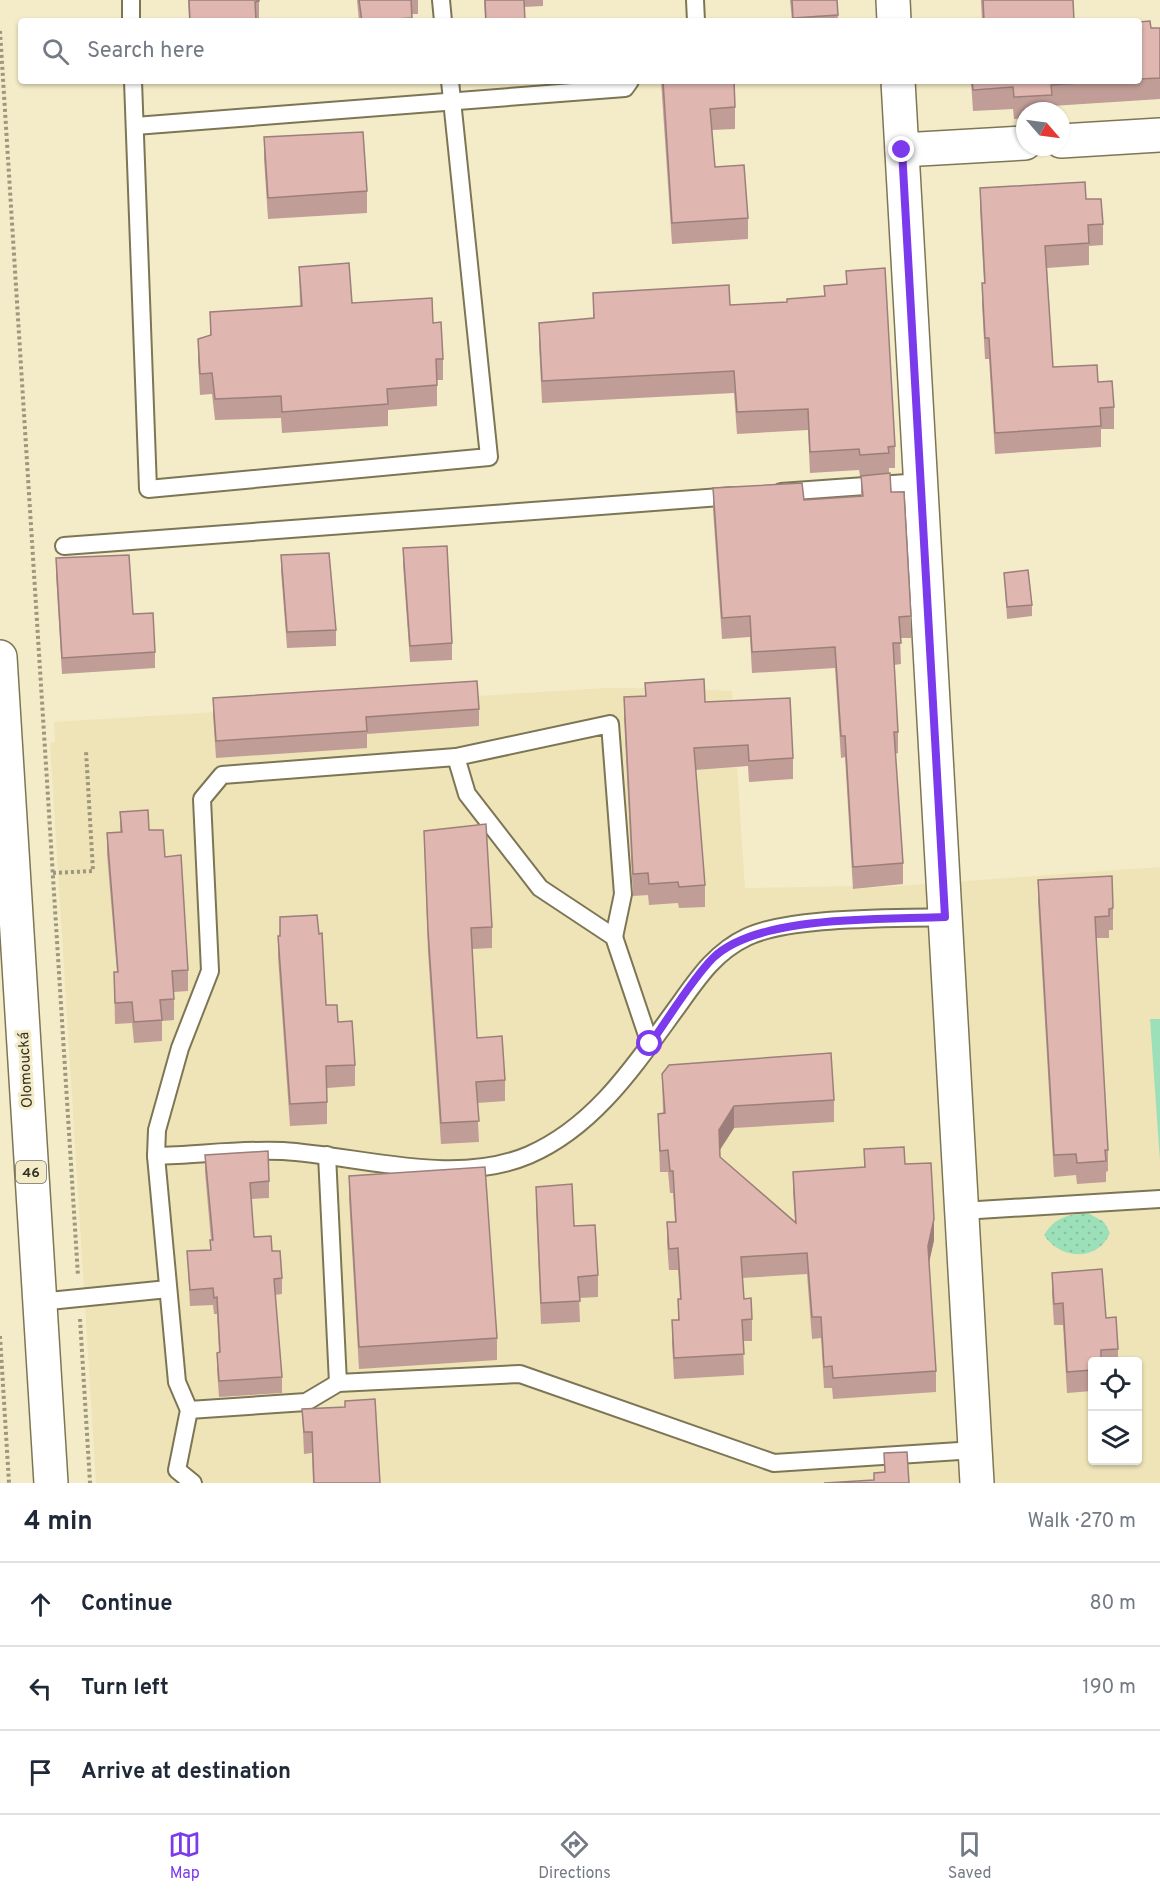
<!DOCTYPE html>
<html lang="en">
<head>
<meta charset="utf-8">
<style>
  body { margin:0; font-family:Overpass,sans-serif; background:#f2f2f3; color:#1f2937 }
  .controls { position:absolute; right:18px; bottom:18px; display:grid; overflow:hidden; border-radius:6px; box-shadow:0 2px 4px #0004 }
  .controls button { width:54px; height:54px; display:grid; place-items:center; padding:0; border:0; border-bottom:2px solid #e0e1e3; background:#fff; color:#1f2937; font:30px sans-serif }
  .compass { position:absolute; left:1016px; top:102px; width:54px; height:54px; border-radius:50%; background:#fff; box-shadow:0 2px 4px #0004; rotate:118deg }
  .stop { position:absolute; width:18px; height:18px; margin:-14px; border:4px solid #7c3aed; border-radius:50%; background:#fff }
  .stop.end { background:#7c3aed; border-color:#fff; box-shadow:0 2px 6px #0008 }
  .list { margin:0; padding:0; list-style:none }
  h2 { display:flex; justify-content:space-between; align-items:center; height:78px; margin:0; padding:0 24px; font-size:26px }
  h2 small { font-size:20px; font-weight:400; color:#747a83 }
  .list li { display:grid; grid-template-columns:39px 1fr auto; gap:18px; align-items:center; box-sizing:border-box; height:84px; padding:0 24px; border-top:2px solid #e0e1e3 }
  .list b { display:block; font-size:22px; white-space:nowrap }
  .list em { font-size:20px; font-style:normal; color:#747a83 }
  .icon { flex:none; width:33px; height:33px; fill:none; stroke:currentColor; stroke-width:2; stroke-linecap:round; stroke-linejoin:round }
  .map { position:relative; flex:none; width:1160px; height:1483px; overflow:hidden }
  .search { position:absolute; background:#fff; box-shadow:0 2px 4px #0004; left:18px; right:18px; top:18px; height:66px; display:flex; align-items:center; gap:15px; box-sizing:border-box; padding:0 21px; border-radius:6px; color:#747a83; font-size:22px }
  .sheet { height:330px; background:#fff }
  nav { display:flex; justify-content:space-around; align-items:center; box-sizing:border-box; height:84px; border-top:2px solid #e0e1e3; background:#fff; font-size:16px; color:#747a83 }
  nav a { display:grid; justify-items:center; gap:3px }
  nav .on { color:#7c3aed }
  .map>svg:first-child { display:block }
</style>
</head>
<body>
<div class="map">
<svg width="1160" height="1483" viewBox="0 0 1160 1483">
  <defs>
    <pattern id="grass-dots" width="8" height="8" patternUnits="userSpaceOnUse" patternTransform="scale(1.5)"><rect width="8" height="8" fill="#9ce0ba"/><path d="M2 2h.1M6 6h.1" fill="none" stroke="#87c1a0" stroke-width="1.8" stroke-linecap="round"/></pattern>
  </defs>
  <rect width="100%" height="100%" fill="#f4ecc8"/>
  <path fill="#eee4b8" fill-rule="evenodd" d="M606,688H680L732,691L745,888L853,886V889L1160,867V1483H96L50,743L55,742L54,722ZM1092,1362H1138V1460H1092Z"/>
  <path fill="url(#grass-dots)" d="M1088,1213L1104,1222L1110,1233C1098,1262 1060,1260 1044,1235C1055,1217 1067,1215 1088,1213Z"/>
  <polygon fill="#9ce0ba" points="1150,1019 1160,1019 1160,1161"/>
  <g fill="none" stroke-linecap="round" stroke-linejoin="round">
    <g stroke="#7d7655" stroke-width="20">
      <g id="lane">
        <polyline points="131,0 131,21"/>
        <polyline points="441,0 443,21"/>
        <polyline points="695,0 696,21"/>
        <polyline points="133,81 148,489 489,457 450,81"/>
        <polyline points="135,126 625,88 630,81"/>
        <polyline points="781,492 921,482"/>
        <polyline points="64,546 734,496"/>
        <polyline points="456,757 467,794 540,888 614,937 650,1044"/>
        <path d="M614,937L623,894L610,724L456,757L222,775L202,799L210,971L180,1048L157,1130L156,1156C198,1155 241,1149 283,1151C362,1156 454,1187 529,1155C596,1126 637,1062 678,1006C698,978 715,952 747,937C791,916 894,919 945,917"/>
        <polyline points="327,1155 338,1383 520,1374 774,1463 975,1450"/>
        <polyline points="156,1156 177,1382 189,1410 177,1470 193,1483"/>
        <polyline points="962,1211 1160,1199"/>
        <polyline points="39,1302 168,1289"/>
        <polyline points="189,1410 306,1402 338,1383"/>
      </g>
    </g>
    <g stroke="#7d7655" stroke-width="36">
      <g id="street">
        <polyline points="893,0 894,21"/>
        <polyline points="898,81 977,1483"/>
        <polyline points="1061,141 1160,135"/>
        <polyline points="902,150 1025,143"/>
      </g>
    </g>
    <g stroke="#7d7655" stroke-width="36">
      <polyline id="primary" points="0,657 51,1483"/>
    </g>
    <g stroke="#9d977d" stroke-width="4" stroke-dasharray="3 3" stroke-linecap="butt">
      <polyline points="0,31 78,1276"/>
      <polyline points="53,873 93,871 86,751"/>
      <polyline points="80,1319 90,1483"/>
      <polyline points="0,1336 9,1483"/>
    </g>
    <use href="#lane" stroke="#fff" stroke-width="16"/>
    <use href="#street" stroke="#fff" stroke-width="33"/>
    <use href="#primary" stroke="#fff" stroke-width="33"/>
  </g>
  <g fill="#c09d97">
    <polygon points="188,0 259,0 259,21 189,21"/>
    <polygon points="357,0 418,0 418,14 412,14 412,21 359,21"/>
    <polygon points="484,0 543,0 543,6 524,7 525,21 485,21"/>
    <polygon points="790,0 837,0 838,21 792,21"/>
    <polygon points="981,0 1073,0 1074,21 982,21"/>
    <polygon points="1139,22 1151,28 1160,28 1160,99 1052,106 1052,111 1025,111 1025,118 1014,119 1013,109 973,111 971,81 1139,81"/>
    <polygon points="661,81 734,81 735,107 735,129 712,130 715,167 748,218 748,239 672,244"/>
    <polygon points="264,137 367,191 367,213 268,219 264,159"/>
    <polygon points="980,188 1086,199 1103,224 1103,245 1089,246 1089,265 1047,268 1053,367 1098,382 1114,407 1114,429 1101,429 1101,447 995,454 989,359 985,359 982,304 982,283 984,283 980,209"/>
    <polygon points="299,267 352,303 433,323 443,359 443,380 437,380 437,406 388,410 388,426 282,433 281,418 215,420 212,394 200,395 198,360 198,339 210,336 210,312 300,306"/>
    <polygon points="846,271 895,446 895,468 889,468 889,474 911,616 911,638 900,638 901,664 894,665 898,732 898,753 895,754 903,863 903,884 853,889 845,757 841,758 835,668 752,673 750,637 722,639 713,510 713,488 804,500 861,496 861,476 860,476 859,470 810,473 808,430 737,434 734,393 542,403 539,344 539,323 593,318 593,293 730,305 787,302 824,296 824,286 846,284"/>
    <polygon points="403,548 452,643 452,660 410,662 403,565"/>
    <polygon points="281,555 336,630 336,646 287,648 281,571"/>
    <polygon points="56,558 133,614 155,652 155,668 62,674 56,575"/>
    <polygon points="1004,573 1032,605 1032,616 1007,619"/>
    <polygon points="645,683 705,702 793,758 793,779 749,782 748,766 695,770 705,885 705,907 679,908 678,903 649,905 648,895 633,896 624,718 624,697 645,696"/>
    <polygon points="213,698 479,709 479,726 367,734 367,748 216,758 213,715"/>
    <polygon points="120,812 149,830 165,857 188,970 188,991 174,992 174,1020 162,1021 162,1041 134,1043 132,1023 115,1024 114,972 117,972 107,854 107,833 120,832"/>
    <polygon points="424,831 492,927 492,948 472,949 477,1038 505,1080 505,1101 477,1103 479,1142 441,1144 428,952"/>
    <polygon points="1038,880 1113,908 1113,930 1109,930 1109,938 1096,938 1108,1150 1108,1171 1106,1172 1106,1182 1077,1184 1076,1175 1054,1177 1038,902"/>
    <polygon points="280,917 319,934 326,1005 338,1022 355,1065 355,1086 327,1088 327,1124 290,1126 278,957 278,936 280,936"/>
    <polygon points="662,1074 834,1100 834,1122 734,1128 720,1150 720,1157 795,1221 793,1193 793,1172 864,1167 864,1149 905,1164 934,1240 929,1263 936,1371 936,1392 833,1399 832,1388 824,1388 821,1338 812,1339 807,1274 742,1278 744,1299 752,1319 752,1341 743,1341 744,1375 674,1379 672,1342 672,1320 678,1320 678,1299 680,1299 678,1270 669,1270 667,1244 667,1222 675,1222 673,1193 670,1193 668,1172 660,1172 658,1114 663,1113"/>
    <polygon points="205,1155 269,1181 269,1198 251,1199 254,1237 272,1251 282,1278 282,1294 275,1295 282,1377 282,1393 219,1397 217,1369 217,1353 219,1352 217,1314 214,1314 213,1305 190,1306 187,1251 210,1250 210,1240 211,1240 205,1172"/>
    <polygon points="349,1176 497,1338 497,1360 359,1369 349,1198"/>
    <polygon points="536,1187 574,1226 598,1275 598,1297 579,1298 580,1322 541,1324 536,1208"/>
    <polygon points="1052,1273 1106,1318 1118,1349 1118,1362 1092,1362 1092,1391 1067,1393 1063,1325 1054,1325 1052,1294"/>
    <polygon points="345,1401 380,1483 313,1483 312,1453 304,1454 302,1409 345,1407"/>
  </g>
  <g fill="#9c7f7b">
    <polygon points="734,1106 734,1128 719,1151 719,1130"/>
    <polygon points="934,1219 934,1240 928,1267 928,1246"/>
  </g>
  <g fill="#dfb6b0" stroke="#9c7f7b" stroke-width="1.5">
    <polygon points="189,0 259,0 259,1 255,2 256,21 190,21"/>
    <polygon points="359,0 411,0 412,18 397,19 396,21 380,21 380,20 362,21"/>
    <polygon points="485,0 524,0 525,21 486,21"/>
    <polygon points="792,0 837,0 838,15 793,18"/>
    <polygon points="983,0 1073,0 1074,21 984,21"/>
    <polygon points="1150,21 1151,28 1160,28 1160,78 1139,79 1139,22"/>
    <polygon points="663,81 734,81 735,107 710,109 715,167 744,165 748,218 672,223"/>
    <polygon points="972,81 1108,81 1051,85 1052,95 1014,97 1013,87 973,90"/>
    <polygon points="363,132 367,191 268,198 264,137"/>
    <polygon points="1085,182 1086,199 1101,199 1103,224 1088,225 1089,243 1045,246 1053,367 1097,365 1098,382 1112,381 1114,407 1100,408 1101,426 995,433 989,338 985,338 982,283 985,283 980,188"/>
    <polygon points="349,263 352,303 432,298 433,323 441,322 443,359 436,359 437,385 387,389 388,404 282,412 281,396 215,399 212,373 200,374 198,339 211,335 210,312 302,306 299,267"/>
    <polygon points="885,268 895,446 888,447 889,453 860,455 859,449 810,452 808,409 737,412 734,371 542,381 539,323 594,318 593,293 729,285 730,305 787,302 787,299 825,296 824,286 847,284 846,271"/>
    <polygon points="890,473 891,492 904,492 911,616 899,617 901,643 893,643 898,732 894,732 903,863 853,867 845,736 841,736 835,647 752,652 750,616 722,618 713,488 802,483 804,500 863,496 861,476"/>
    <polygon points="447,546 452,643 410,646 403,548"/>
    <polygon points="329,553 336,630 287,632 281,555"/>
    <polygon points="129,555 133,614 153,613 155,652 62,658 56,558"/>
    <polygon points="1028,570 1032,605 1007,607 1004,573"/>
    <polygon points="704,679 705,702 790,698 793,758 749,761 748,745 694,748 705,885 679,887 678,882 649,884 648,873 633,874 624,697 646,696 645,683"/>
    <polygon points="477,681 479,709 366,717 367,731 216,741 213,698"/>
    <polygon points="148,810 149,830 163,830 165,857 181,855 188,970 172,971 174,999 160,1000 162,1020 134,1022 132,1002 115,1003 114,972 118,972 107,833 122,832 120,812"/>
    <polygon points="486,824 492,927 471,928 477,1038 502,1036 505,1080 476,1082 479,1121 441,1123 428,931 424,831"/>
    <polygon points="1112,876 1113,908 1109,909 1109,916 1095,917 1108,1150 1105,1150 1106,1161 1077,1163 1076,1154 1054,1155 1038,880"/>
    <polygon points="317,915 319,934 322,933 326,1005 337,1005 338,1022 352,1021 355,1065 326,1066 327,1102 290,1104 278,936 280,936 280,917"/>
    <polygon points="831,1053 834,1100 734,1106 719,1130 720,1157 796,1223 793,1172 865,1167 864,1149 904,1147 905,1164 931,1163 934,1219 928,1246 936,1371 833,1378 832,1366 824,1367 821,1317 812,1317 807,1253 741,1257 744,1299 751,1298 752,1319 742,1320 744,1354 674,1358 672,1320 679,1320 678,1299 681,1299 678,1248 669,1249 667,1222 676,1222 673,1171 670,1171 668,1150 660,1151 658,1114 665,1113 662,1074 669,1065"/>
    <polygon points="268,1151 269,1181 250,1183 254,1237 271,1236 272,1251 280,1251 282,1278 274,1279 282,1377 219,1381 217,1353 220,1352 217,1297 214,1298 213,1288 190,1290 187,1251 211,1250 210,1240 213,1240 205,1155"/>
    <polygon points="485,1167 497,1338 359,1347 349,1176"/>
    <polygon points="572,1184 574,1226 595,1225 598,1275 578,1277 580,1301 541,1303 536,1187"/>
    <polygon points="1102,1269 1106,1318 1116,1317 1118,1349 1101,1350 1101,1362 1092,1362 1092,1370 1067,1372 1063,1303 1054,1304 1052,1273"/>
    <polygon points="375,1399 380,1483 314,1483 312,1432 304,1432 302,1409 345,1407 345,1401"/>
    <polygon points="907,1452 909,1483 824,1483 874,1480 874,1473 885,1472 884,1453"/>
  </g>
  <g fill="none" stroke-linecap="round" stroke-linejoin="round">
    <path stroke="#7c3aed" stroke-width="8" d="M650,1044C668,1019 692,979 713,958C758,914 884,920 945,917L902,150"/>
  </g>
  <g text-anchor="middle" stroke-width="6" stroke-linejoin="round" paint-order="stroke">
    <rect fill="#f4ecc8" stroke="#6f6a56" stroke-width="1.5" x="16" y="1161" width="30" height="22" rx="4.5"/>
    <g font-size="14" font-weight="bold" fill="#363325">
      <text x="31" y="1177">46</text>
    </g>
    <g font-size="15" fill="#363325" stroke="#f4ecc8">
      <text transform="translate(25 1070) rotate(-93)" y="5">Olomoucká</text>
    </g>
  </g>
</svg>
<div class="controls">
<button><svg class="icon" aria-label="locate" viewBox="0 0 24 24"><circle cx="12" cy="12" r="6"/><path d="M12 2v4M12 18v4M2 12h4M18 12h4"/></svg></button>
<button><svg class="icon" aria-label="layers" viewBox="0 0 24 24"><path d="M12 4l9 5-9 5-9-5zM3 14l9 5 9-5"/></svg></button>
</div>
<svg class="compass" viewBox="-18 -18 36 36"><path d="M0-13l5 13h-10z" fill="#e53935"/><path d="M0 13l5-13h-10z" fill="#747a83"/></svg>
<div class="stop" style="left:650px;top:1044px"></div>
<div class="stop end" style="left:902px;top:150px"></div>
<div class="search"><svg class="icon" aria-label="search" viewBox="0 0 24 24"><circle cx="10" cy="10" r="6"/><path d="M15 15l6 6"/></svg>Search here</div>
</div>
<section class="sheet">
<h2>4 min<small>Walk · 270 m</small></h2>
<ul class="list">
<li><svg class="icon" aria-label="ahead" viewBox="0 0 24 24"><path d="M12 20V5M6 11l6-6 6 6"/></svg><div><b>Continue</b></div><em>80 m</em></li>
<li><svg class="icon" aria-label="left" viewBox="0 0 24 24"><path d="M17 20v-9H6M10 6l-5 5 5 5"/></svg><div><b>Turn left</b></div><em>190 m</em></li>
<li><svg class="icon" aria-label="arrive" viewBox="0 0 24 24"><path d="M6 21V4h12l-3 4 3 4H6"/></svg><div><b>Arrive at destination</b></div></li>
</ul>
</section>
<nav>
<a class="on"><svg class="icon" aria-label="map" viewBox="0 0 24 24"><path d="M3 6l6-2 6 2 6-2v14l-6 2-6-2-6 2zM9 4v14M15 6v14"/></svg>Map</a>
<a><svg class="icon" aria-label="directions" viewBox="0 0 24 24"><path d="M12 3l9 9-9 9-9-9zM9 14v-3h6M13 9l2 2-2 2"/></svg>Directions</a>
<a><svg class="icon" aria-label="saved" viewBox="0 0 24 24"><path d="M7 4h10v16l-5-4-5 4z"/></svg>Saved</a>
</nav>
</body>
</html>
